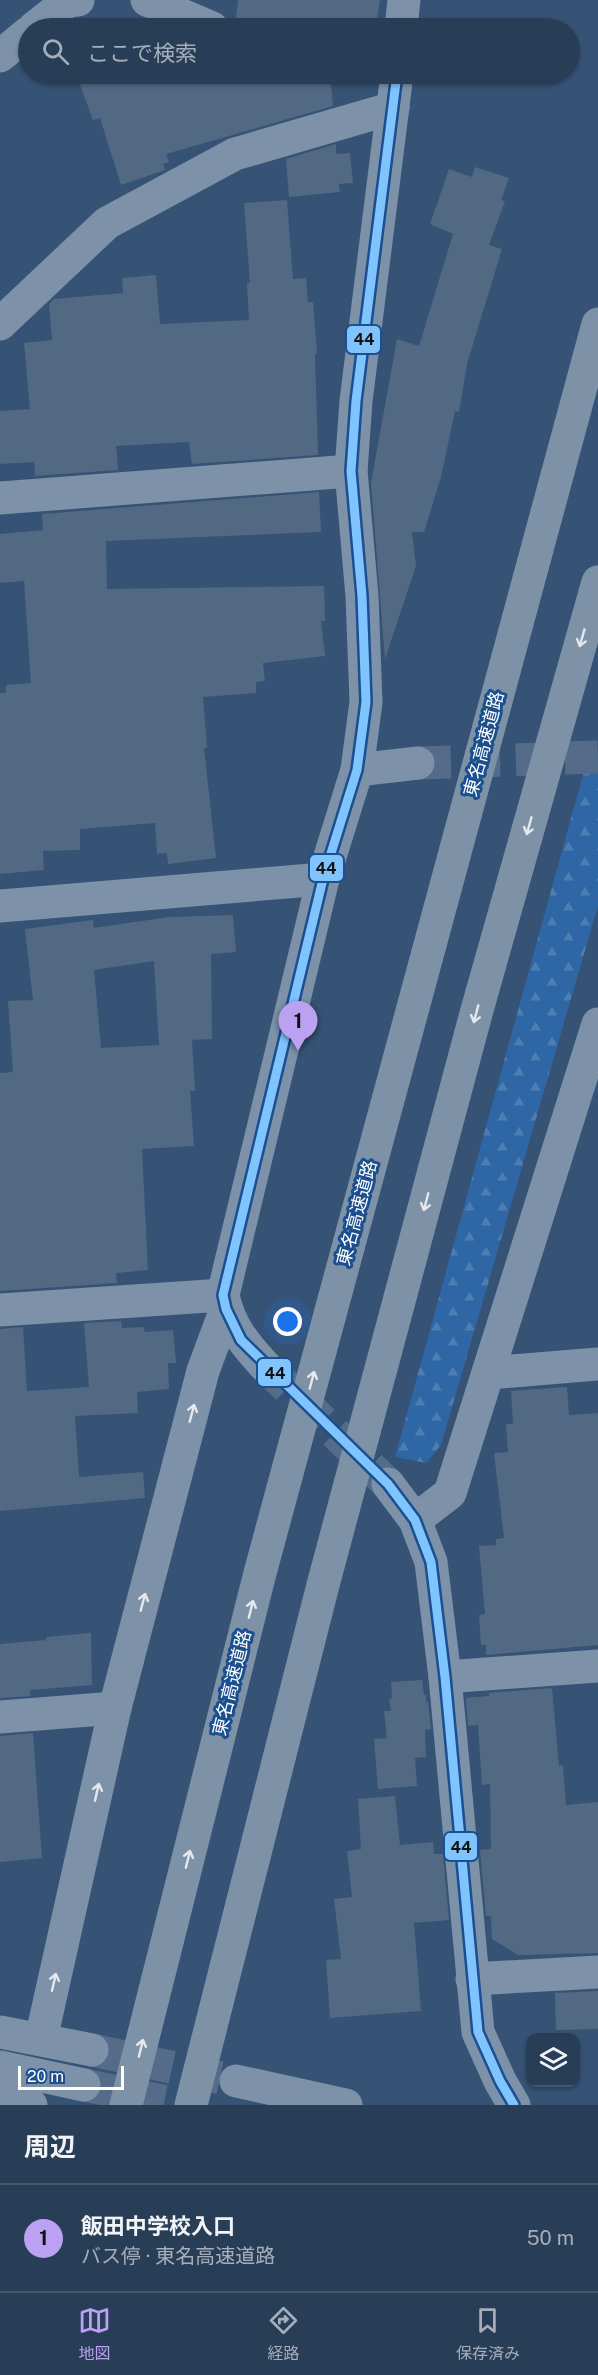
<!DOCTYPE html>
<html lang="ja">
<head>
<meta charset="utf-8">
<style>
  body { margin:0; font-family:"Public Sans","Noto Sans JP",sans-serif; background:#344961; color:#f1f3f6 }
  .controls { position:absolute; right:18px; bottom:18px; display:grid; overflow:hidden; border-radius:12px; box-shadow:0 2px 4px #0004 }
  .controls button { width:54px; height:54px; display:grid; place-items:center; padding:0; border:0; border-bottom:2px solid #44576d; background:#283e57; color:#f1f3f6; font:30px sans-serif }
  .scale { position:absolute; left:18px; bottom:15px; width:106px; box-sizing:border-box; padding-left:6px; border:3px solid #fff; border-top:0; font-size:16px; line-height:21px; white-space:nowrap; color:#fff; -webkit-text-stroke:4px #1b4f8f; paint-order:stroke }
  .you { position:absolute; left:288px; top:1322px; width:21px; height:21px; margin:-15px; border:4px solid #fff; border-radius:50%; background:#1a73e8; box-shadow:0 0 0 9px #1a73e833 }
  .badge { display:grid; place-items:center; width:39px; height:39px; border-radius:50%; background:#bca0f2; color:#111; font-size:20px; font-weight:700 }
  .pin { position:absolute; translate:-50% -50px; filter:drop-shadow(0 2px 3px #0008) }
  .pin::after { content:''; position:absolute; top:32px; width:21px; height:18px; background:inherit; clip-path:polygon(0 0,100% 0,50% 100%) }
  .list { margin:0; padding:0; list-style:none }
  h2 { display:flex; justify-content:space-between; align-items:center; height:78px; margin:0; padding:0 24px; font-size:26px }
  h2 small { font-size:20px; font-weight:400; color:#a5aeba }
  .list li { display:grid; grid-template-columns:39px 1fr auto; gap:18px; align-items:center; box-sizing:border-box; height:108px; padding:0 24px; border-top:2px solid #44576d }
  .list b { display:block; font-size:22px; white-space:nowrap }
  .list p { margin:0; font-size:20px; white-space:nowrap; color:#a5aeba }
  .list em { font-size:20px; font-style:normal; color:#a5aeba }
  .icon { flex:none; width:33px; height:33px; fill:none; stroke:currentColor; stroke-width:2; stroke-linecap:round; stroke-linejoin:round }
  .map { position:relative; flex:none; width:598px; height:2105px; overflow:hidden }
  .search { position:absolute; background:#283e57; box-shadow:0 2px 4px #0004; left:18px; right:18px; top:18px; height:66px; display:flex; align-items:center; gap:15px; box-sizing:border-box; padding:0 21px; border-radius:33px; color:#a5aeba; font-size:22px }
  .sheet { height:186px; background:#283e57 }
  nav { display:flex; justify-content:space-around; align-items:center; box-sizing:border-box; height:84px; border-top:2px solid #44576d; background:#283e57; font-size:16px; color:#a5aeba }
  nav a { display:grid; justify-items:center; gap:3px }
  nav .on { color:#bca0f2 }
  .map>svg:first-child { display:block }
</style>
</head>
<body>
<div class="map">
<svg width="598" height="2105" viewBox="0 0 598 2105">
  <defs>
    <pattern id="forest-firs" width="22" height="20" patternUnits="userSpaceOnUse" patternTransform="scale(1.5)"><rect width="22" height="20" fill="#2f66a5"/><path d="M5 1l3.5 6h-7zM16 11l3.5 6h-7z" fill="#4e7db2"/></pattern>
  </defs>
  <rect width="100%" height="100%" fill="#365274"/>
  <polygon fill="url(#forest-firs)" points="584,771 598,771 598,906 441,1445 426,1463 395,1457"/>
  <g fill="#526984" fill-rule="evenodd">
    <polygon points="238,0 380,0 376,28 316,28 236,18"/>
    <polygon points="76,74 330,74 333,106 166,154 169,162 163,164 165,170 121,185 100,118 93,120"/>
    <polygon points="336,144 336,154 350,153 353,183 339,184 340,192 289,197 286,159"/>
    <polygon points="475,167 509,178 501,200 505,201 489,245 502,249 467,364 459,412 455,411 441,477 424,532 412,532 416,566 385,659 371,483 397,339 419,346 453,234 430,224 449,169 472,177"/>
    <polygon points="287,200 293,279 306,278 308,302 313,302 317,354 315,354 318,455 192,464 189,442 116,446 118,470 35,476 34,462 0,464 0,411 30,409 24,343 52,340 49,304 54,299 123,293 122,278 156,275 160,324 249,320 247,283 250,283 244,203"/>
    <polygon points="319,492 321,532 106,541 107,589 324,586 325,621 321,621 325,656 263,663 265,681 256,682 256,693 203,697 207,748 204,748 216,858 168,864 167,853 157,854 155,823 80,829 80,850 43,851 44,870 0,874 0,693 6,693 6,685 31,683 24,581 0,583 0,534 43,530 42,514"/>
    <path d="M233,915L236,952L211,954L212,1039L192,1040L195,1091H190L194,1146L142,1149L148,1270L116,1273L117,1283L0,1291V1073L13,1072L8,1001L33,1000L25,929L93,920L94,928L169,917ZM154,961L159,1045L101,1048L94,970Z"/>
    <polygon points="121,1321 122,1328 143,1327 145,1332 173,1330 176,1363 168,1363 169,1389 137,1392 138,1413 75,1416 79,1477 143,1472 145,1498 0,1511 0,1329 23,1327 27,1391 89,1387 84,1323"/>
    <polygon points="567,1387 569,1415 598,1413 598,1645 486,1655 486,1645 481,1645 479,1615 485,1614 479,1546 496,1545 496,1539 504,1538 494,1453 508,1452 506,1424 513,1424 511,1391"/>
    <polygon points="91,1633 92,1685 30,1690 31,1696 0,1698 0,1644 46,1640 46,1637"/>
    <polygon points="422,1680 424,1695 426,1695 426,1702 428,1701 431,1729 425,1730 426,1757 415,1758 417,1786 378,1789 374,1739 387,1738 384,1711 391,1711 389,1699 392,1698 391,1682"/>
    <polygon points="552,1688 559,1766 563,1765 566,1805 598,1802 598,1953 518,1955 492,1939 491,1916 486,1916 480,1850 491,1849 490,1784 482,1785 478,1725 468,1726 466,1698 489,1696 489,1693"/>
    <polygon points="33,1733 42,1858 0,1862 0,1736"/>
    <polygon points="395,1796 400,1845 433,1842 434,1854 443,1854 449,1920 414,1923 421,2011 330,2018 326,1960 341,1959 334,1899 352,1897 347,1851 361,1849 358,1799"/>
    <polygon points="598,1991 598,2029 556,2030 555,1993"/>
  </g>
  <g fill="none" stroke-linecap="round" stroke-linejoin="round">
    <g stroke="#546c89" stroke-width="33" stroke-dasharray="33 16" stroke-linecap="butt">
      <polyline points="418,763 598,757"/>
      <polyline points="264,1365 388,1484"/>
      <polyline points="92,2050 236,2081"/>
      <polyline points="84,2085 182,2105"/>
    </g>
    <g stroke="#7d92a8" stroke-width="33">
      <polyline points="147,0 212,28"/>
      <polyline points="34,28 68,1 78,0"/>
      <polyline points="401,28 404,0"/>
      <polyline points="0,56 28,33"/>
      <polyline points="0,324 107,223 235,154 393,108"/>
      <polyline points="0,498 351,471"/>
      <polyline points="357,770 418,763"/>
      <polyline points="0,906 323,879"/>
      <polyline points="0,1310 223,1295"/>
      <path d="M264,1365C244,1343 229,1325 223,1295L323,879L357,770L366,702L362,596L351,471L356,401L397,74"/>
      <polyline points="488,1373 598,1364"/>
      <polyline points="388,1484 415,1520 431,1562 445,1677 478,2032 500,2081 514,2105"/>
      <polyline points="415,1520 450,1493 598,1024"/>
      <polyline points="445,1677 598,1666"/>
      <polyline points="0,1717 115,1708"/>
      <polyline points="472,1979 598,1972"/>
      <polyline points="0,2032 92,2050"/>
      <polyline points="41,2039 115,1708 203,1371 226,1309"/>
      <polyline points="0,2067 84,2085"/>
      <polyline points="236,2081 346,2105"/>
      <polyline points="0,2098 31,2105"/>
    </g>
    <g stroke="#7e92a7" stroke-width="33">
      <polyline points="126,2105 260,1573 598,324"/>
      <polyline points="191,2105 323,1585 477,1010 598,582"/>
    </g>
    <g stroke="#1b4f8f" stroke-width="14">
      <polyline id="bus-1" points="397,74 356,401 351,471 362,596 366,702 357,770 323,879 223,1295 226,1309 241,1340 388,1484 415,1520 431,1562 445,1677 478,2032 500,2081 514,2105"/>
    </g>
    <use href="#bus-1" stroke="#80c4ff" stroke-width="9"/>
  </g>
  <defs><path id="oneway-shaft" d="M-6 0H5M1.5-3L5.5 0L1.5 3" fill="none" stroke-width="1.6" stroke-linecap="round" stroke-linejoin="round" transform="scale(1.5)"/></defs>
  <g stroke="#e5e9ed">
    <use href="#oneway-shaft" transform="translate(582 638) rotate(106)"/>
    <use href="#oneway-shaft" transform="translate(529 826) rotate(106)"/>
    <use href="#oneway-shaft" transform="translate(476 1014) rotate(105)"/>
    <use href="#oneway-shaft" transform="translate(426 1202) rotate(105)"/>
    <use href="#oneway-shaft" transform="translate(312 1380) rotate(-75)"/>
    <use href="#oneway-shaft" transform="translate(251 1609) rotate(-76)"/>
    <use href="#oneway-shaft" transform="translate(188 1859) rotate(-76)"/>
    <use href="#oneway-shaft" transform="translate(141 2048) rotate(-76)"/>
  </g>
  <g stroke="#e5e9ee">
    <use href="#oneway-shaft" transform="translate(192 1413) rotate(-75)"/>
    <use href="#oneway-shaft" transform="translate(143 1602) rotate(-75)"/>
    <use href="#oneway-shaft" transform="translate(97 1792) rotate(-77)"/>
    <use href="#oneway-shaft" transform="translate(54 1982) rotate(-77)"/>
  </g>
  <g text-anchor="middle" stroke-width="6" stroke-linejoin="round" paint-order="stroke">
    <g font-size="18" fill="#fff" stroke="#1b4f8f">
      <text transform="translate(484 744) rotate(-75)" y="6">東名高速道路</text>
      <text transform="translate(357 1213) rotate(-75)" y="6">東名高速道路</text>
      <text transform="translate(232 1683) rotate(-76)" y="6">東名高速道路</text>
    </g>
  </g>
  <g stroke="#1b4f8f" stroke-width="2">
    <rect x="346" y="325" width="35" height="29" rx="6" fill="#80c4ff"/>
    <rect x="309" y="854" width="35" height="28" rx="6" fill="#80c4ff"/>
    <rect x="257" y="1358" width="35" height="29" rx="6" fill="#80c4ff"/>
    <rect x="444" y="1832" width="34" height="29" rx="6" fill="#80c4ff"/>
  </g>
  <g font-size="16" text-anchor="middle" font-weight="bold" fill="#111">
    <text x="364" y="345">44</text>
    <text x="326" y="874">44</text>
    <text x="275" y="1379">44</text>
    <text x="461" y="1853">44</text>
  </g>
</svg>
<div class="controls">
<button><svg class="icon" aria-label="layers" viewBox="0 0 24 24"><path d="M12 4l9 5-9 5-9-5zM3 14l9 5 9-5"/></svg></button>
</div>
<div class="scale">20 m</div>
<div class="you"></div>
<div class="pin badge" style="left:298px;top:1051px">1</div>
<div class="search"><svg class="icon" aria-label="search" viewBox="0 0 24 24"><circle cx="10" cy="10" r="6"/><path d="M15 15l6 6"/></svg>ここで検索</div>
</div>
<section class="sheet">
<h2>周辺<small></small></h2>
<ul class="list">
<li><span class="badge">1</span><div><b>飯田中学校入口</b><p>バス停 · 東名高速道路</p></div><em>50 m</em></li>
</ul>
</section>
<nav>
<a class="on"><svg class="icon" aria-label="map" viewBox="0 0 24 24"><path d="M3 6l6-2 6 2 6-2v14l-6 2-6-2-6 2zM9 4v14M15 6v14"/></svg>地図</a>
<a><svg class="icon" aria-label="directions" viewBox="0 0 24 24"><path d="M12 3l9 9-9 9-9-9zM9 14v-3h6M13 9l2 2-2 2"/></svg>経路</a>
<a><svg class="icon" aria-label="saved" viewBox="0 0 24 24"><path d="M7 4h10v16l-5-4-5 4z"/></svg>保存済み</a>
</nav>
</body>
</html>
